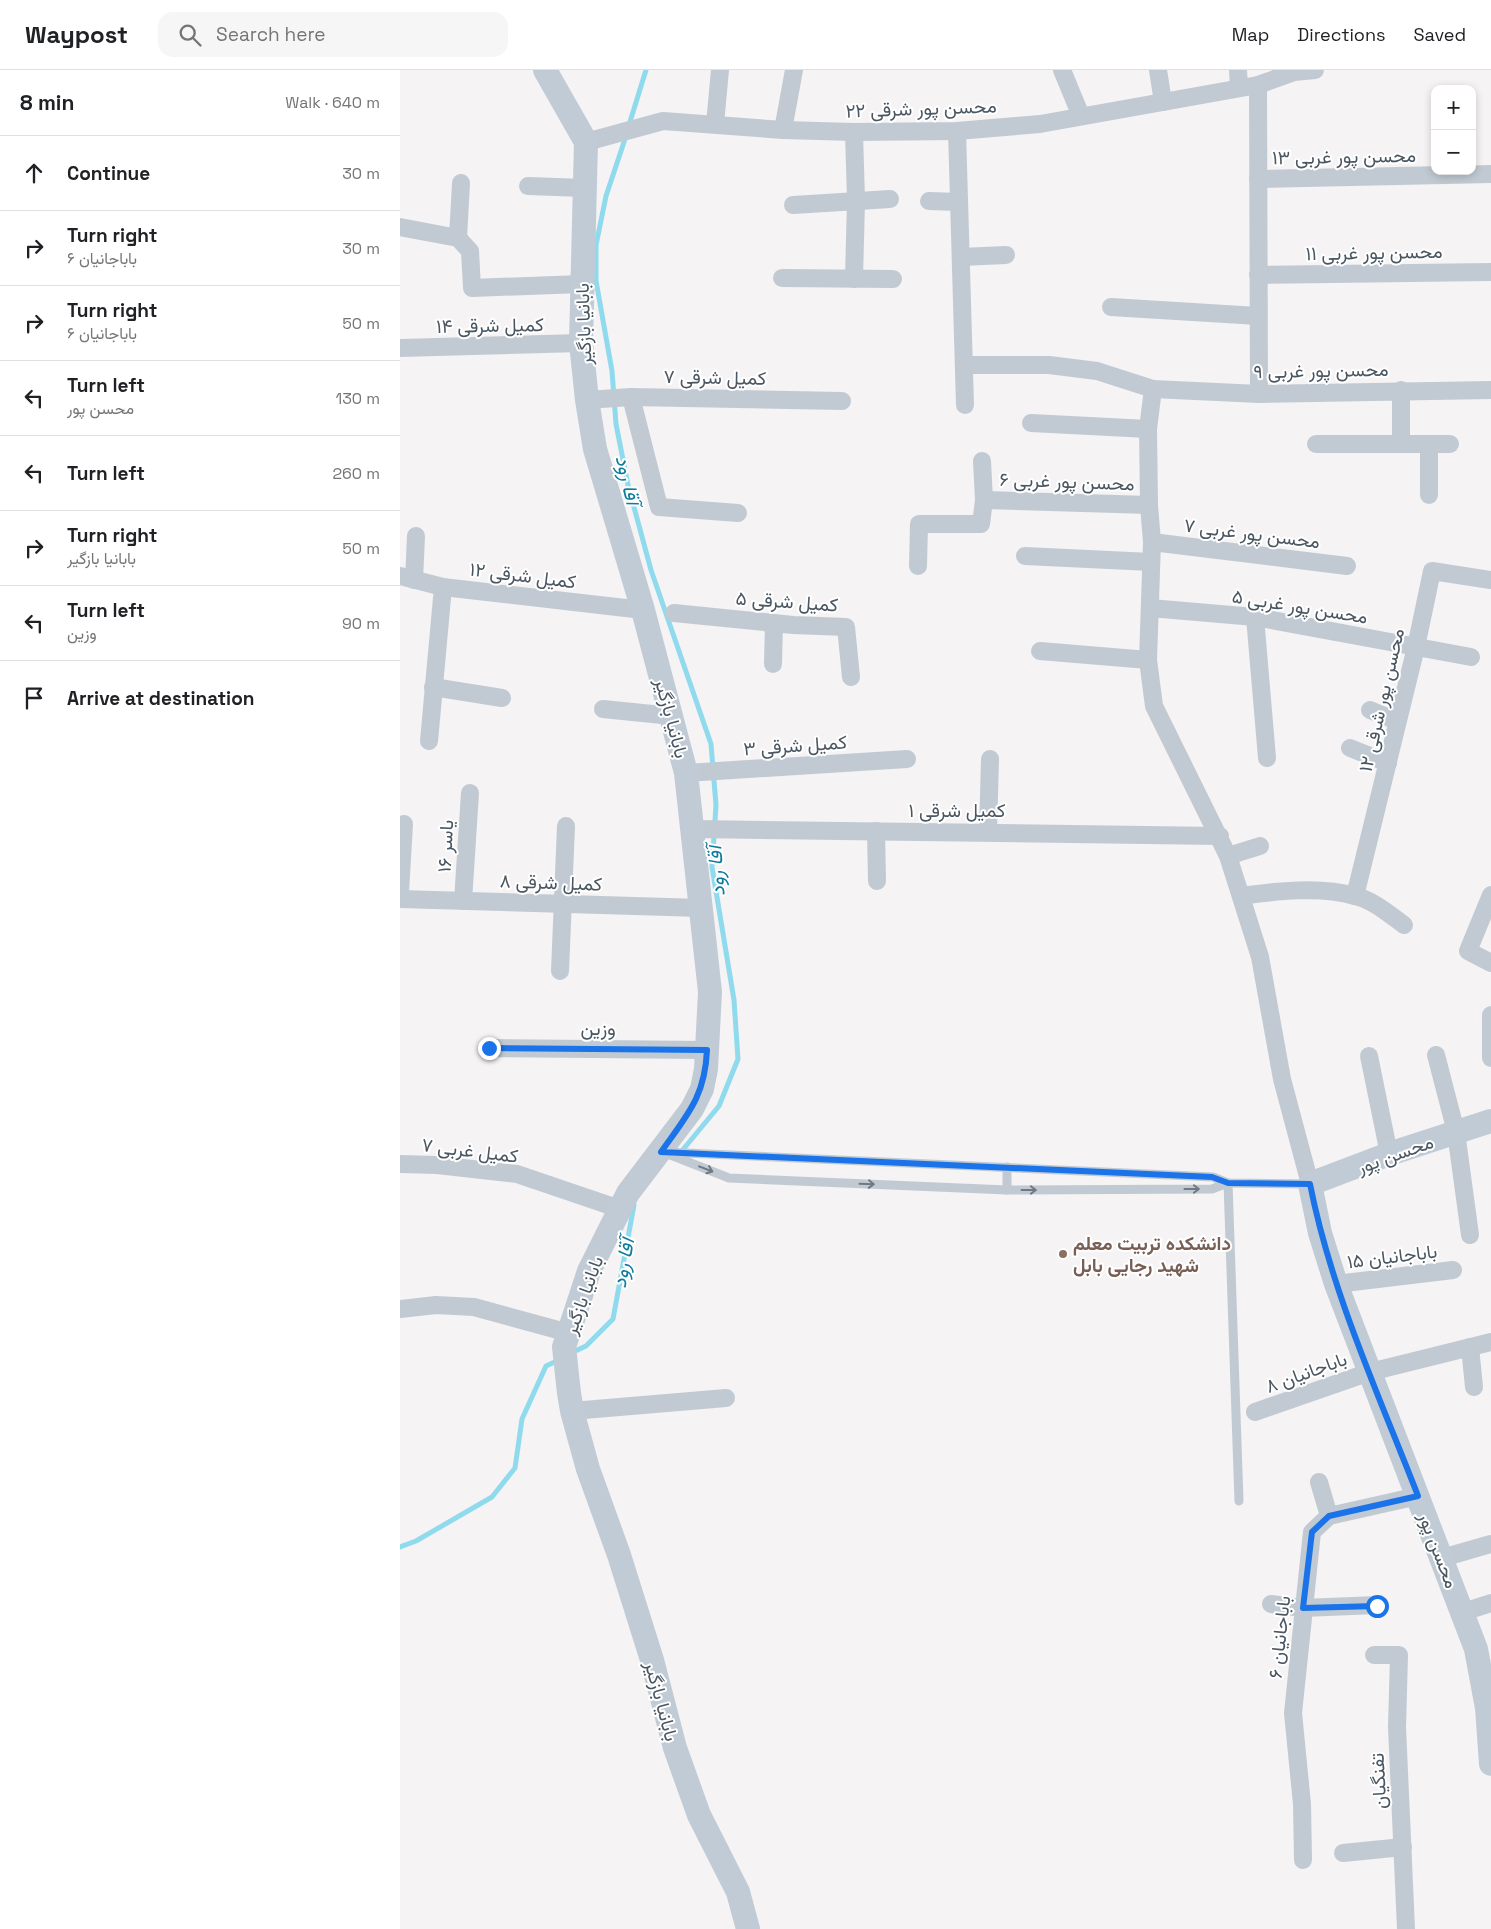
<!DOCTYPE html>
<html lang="en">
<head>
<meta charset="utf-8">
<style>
  body { margin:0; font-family:"Space Grotesk",Vazirmatn,sans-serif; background:#f6f6f6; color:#202124 }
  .controls { position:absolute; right:15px; top:15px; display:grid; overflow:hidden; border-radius:10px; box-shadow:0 2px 8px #0003 }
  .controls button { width:45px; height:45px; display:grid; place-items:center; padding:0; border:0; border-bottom:1px solid #e0e0e0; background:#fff; color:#202124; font:25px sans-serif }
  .stop { position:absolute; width:15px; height:15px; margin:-11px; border:4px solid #1a73e8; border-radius:50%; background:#fff }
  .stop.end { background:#1a73e8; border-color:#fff; box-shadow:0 1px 5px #0008 }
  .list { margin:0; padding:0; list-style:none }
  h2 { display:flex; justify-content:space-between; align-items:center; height:65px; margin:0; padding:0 20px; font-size:21px }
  h2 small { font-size:16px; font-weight:400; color:#757577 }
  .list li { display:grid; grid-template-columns:32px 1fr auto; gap:15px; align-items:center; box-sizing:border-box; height:75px; padding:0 20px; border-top:1px solid #e0e0e0 }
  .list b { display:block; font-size:19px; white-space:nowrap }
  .list p { margin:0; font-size:16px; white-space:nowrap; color:#757577 }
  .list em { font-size:16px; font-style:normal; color:#757577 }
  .icon { flex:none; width:28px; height:28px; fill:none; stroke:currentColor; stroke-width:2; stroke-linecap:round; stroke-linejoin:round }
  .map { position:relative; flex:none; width:1091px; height:1859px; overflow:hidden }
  header { display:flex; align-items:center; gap:30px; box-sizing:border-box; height:70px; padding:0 25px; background:#fff; border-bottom:1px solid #e0e0e0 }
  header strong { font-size:24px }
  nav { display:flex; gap:28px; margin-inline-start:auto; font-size:18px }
  .search { width:350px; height:45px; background:#f6f6f6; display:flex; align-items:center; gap:12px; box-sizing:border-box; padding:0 18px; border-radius:15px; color:#757577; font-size:19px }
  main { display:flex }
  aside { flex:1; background:#fff }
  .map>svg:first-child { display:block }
</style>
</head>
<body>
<header>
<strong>Waypost</strong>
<div class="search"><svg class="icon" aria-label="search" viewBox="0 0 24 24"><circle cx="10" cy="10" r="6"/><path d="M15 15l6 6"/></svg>Search here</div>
<nav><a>Map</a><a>Directions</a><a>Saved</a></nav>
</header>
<main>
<aside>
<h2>8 min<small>Walk · 640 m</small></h2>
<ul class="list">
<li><svg class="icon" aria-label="ahead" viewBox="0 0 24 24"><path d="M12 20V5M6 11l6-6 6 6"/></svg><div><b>Continue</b></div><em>30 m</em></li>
<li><svg class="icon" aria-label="right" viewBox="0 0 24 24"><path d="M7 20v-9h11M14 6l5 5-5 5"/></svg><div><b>Turn right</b><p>باباجانیان ۶</p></div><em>30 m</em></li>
<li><svg class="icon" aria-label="right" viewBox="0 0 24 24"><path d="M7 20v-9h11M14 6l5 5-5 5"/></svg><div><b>Turn right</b><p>باباجانیان ۶</p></div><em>50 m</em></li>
<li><svg class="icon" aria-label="left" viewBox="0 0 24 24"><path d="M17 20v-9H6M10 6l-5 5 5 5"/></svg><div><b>Turn left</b><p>محسن پور</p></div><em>130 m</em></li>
<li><svg class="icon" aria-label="left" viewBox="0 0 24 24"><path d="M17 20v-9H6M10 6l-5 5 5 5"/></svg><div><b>Turn left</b></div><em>260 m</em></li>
<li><svg class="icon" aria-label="right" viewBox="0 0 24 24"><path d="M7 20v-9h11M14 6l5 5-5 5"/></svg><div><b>Turn right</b><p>بابانیا بازگیر</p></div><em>50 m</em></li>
<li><svg class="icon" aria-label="left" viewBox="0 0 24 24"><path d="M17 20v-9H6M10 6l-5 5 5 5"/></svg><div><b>Turn left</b><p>وزین</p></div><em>90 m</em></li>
<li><svg class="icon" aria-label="arrive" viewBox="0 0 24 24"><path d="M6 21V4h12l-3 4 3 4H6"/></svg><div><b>Arrive at destination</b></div></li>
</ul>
</aside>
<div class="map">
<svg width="1091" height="1859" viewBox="0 0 1091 1859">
  <rect width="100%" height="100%" fill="#f5f3f3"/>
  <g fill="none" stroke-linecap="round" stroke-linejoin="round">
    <g stroke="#90daee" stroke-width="5">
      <polyline points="229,55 246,0"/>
      <polyline points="226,66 206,126 196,175 196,211 212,301 216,354 228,415 251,500 311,674 316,735 312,797 334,930 338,989 319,1036 281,1082"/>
      <polyline points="171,1283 186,1276 213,1249 234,1135"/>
      <polyline points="0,1477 16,1471 92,1427 115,1398 122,1349 146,1296 159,1290"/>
    </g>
    <g stroke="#c1cad2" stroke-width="9">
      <polyline points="264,1082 813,1107 828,1113 909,1114"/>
      <polyline points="268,1084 329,1108 607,1120 812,1119 828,1113"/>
      <polyline points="607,1097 607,1120"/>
      <polyline points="828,1113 839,1431"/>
    </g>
    <g stroke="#c1cad2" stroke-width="18">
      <polyline points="662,0 681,46"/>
      <polyline points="758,0 763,32"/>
      <polyline points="838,0 839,17"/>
      <polyline points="858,15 859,324"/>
      <polyline points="315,54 320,0"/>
      <polyline points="383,60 394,0"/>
      <polyline points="557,61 565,335"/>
      <polyline points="454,62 456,131 454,209"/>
      <polyline points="186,72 263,51 383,60 454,62 557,61 640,54 858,15 894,2 915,0"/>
      <polyline points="858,109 1091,104"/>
      <polyline points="128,116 184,118"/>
      <polyline points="529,131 559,132"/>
      <polyline points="393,135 490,129"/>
      <polyline points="0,157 58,168 70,181 72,218 181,214"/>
      <polyline points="58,168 61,113"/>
      <polyline points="561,187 606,185"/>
      <polyline points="858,205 1091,202"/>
      <polyline points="382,208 493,209"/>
      <polyline points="711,237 858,246"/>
      <polyline points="0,278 181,273"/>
      <polyline points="564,295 649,295 697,301 753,319 859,324 1091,320"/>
      <polyline points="753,319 748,359 749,435 752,472 748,590 754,636 828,786 860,887 882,1009 910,1114"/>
      <polyline points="1001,320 1001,374"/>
      <polyline points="231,327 259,437 338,443"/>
      <polyline points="187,330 231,327 442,331"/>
      <polyline points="631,353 748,359"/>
      <polyline points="916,374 1050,374"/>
      <polyline points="1029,374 1029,425"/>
      <polyline points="584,430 749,435"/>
      <polyline points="752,472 947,496"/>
      <polyline points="625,486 751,492"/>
      <polyline points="518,496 519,454 581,454 584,430 582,391"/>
      <polyline points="0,506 43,517 243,540"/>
      <polyline points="14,510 16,466"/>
      <polyline points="750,538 855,547 1071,587"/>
      <polyline points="274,543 393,555 446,557 451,607"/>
      <polyline points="855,547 867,688"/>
      <polyline points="640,581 748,590"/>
      <polyline points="373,594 374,553"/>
      <polyline points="33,617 102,628"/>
      <polyline points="203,639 272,646"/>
      <polyline points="970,640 997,651"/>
      <polyline points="29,671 43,517"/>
      <polyline points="950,678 988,693"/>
      <polyline points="286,703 507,689"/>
      <polyline points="294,759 820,766"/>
      <polyline points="476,761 477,811"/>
      <polyline points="588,762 590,689"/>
      <polyline points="828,786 860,776"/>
      <polyline points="0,822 4,754"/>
      <polyline points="1091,825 1068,881 1091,893"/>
      <path d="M841,826C876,821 921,816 955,826C973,830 989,844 1004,855"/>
      <polyline points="955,826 1016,577 1032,501 1091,510"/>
      <polyline points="0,829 302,838"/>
      <polyline points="63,831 70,723"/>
      <polyline points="160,901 166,756"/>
      <polyline points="1091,945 1091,988"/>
      <polyline points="89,978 307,980"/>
      <polyline points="1036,985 1056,1062 1070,1165"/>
      <polyline points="969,986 989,1084"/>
      <polyline points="0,1094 37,1095 117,1104 220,1139"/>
      <polyline points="936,1214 1053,1200"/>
      <polyline points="0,1239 36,1235 74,1237 169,1263"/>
      <polyline points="1070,1277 1074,1317"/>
      <polyline points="172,1341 326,1328"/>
      <polyline points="855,1342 970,1302 1091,1272"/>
      <polyline points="919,1412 929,1446"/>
      <polyline points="1042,1488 1091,1474"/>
      <polyline points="871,1534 903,1538 977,1535"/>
      <polyline points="1063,1542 1091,1533"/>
      <polyline points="974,1585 999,1585 997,1657 1006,1859"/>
      <polyline points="943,1783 1003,1777"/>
      <polyline points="903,1790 902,1734 893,1643 912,1462 929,1446 1018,1426"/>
    </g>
    <g stroke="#c1cbd6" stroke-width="24">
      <polyline points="145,0 186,72 181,273 187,330 195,379 243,540 286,703 310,922 306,999 302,1019 292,1039 228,1123 189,1201 164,1277 169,1323 172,1341 188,1399 219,1485 252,1590 275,1678 299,1745 338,1822 348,1859"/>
      <polyline points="1091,1051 989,1084 910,1114 920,1163 936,1214 1076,1579 1087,1638 1091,1694"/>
    </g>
  </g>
  <defs><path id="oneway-shaft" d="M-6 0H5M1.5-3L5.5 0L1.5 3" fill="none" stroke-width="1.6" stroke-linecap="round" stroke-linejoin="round" transform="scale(1.25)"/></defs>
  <g stroke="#6e7983">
    <use href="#oneway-shaft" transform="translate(306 1099) rotate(21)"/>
    <use href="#oneway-shaft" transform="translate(467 1114) rotate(2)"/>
    <use href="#oneway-shaft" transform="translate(792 1119)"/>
    <use href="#oneway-shaft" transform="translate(629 1120)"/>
  </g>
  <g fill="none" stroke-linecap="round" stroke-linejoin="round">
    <path stroke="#1a73e8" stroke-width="6" d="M89,978L307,980C305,1027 287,1045 261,1082L812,1107L828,1113L910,1114C931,1221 978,1323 1018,1426L929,1446L912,1462L903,1538L977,1536"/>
  </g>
  <circle fill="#8d6e63" stroke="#fff" stroke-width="2" cx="663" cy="1184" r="5"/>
  <g text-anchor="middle" stroke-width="4" stroke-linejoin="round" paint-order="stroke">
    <g font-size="19" fill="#4a5661" stroke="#fff">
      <text transform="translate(521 38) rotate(-2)" y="7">محسن پور شرقی ۲۲</text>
      <text transform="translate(944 86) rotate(-1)" y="7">محسن پور غربی ۱۳</text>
      <text transform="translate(974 182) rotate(-1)" y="7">محسن پور غربی ۱۱</text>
      <text transform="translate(183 254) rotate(-92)" y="7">بابانیا بازگیر</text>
      <text transform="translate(90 255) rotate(-1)" y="7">کمیل شرقی ۱۴</text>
      <text transform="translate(921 300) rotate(-1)" y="7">محسن پور غربی ۹</text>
      <text transform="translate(315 307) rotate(1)" y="7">کمیل شرقی ۷</text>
      <text transform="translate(667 411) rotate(2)" y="7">محسن پور غربی ۶</text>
      <text transform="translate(852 463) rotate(7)" y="7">محسن پور غربی ۷</text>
      <text transform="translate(123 505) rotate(7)" y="7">کمیل شرقی ۱۲</text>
      <text transform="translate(387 531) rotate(4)" y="7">کمیل شرقی ۵</text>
      <text transform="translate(900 536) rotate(9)" y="7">محسن پور غربی ۵</text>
      <text transform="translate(981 630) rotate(-77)" y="7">محسن پور شرقی ۱۲</text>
      <text transform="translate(272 648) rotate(75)" y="7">بابانیا بازگیر</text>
      <text transform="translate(395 675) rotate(-4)" y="7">کمیل شرقی ۳</text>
      <text x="557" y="747">کمیل شرقی ۱</text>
      <text transform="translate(45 776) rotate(-87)" y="7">یاسر ۱۶</text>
      <text transform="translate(151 812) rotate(2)" y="7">کمیل شرقی ۸</text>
      <text x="198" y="965">وزین</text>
      <text transform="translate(70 1080) rotate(7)" y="7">کمیل غربی ۷</text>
      <text transform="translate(995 1084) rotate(-20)" y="7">محسن پور</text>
      <text transform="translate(992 1186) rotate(-7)" y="7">باباجانیان ۱۵</text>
      <text transform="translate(183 1225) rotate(-70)" y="7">بابانیا بازگیر</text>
      <text transform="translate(906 1302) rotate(-20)" y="7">باباجانیان ۸</text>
      <text transform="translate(1039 1480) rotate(69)" y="7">محسن پور</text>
      <text transform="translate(879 1567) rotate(-84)" y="7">باباجانیان ۶</text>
      <text transform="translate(262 1631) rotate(75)" y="7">بابانیا بازگیر</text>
      <text transform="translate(978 1711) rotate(-93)" y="7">تفنگیان</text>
    </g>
    <g font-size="19" font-weight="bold" fill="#785e54" stroke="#fff" text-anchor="start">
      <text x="673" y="1180">دانشکده تربیت معلم<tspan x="673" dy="22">شهید رجایی بابل</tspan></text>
    </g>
    <g font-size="20" font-style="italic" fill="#0c7c9b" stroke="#fff">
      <text transform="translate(228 410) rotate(77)" y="7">آقا رود</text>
      <text transform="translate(316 801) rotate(-94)" y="7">آقا رود</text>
      <text transform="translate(223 1193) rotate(-80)" y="7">آقا رود</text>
    </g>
  </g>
</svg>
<div class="controls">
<button>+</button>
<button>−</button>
</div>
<div class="stop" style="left:977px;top:1536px"></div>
<div class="stop end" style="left:89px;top:978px"></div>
</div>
</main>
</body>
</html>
